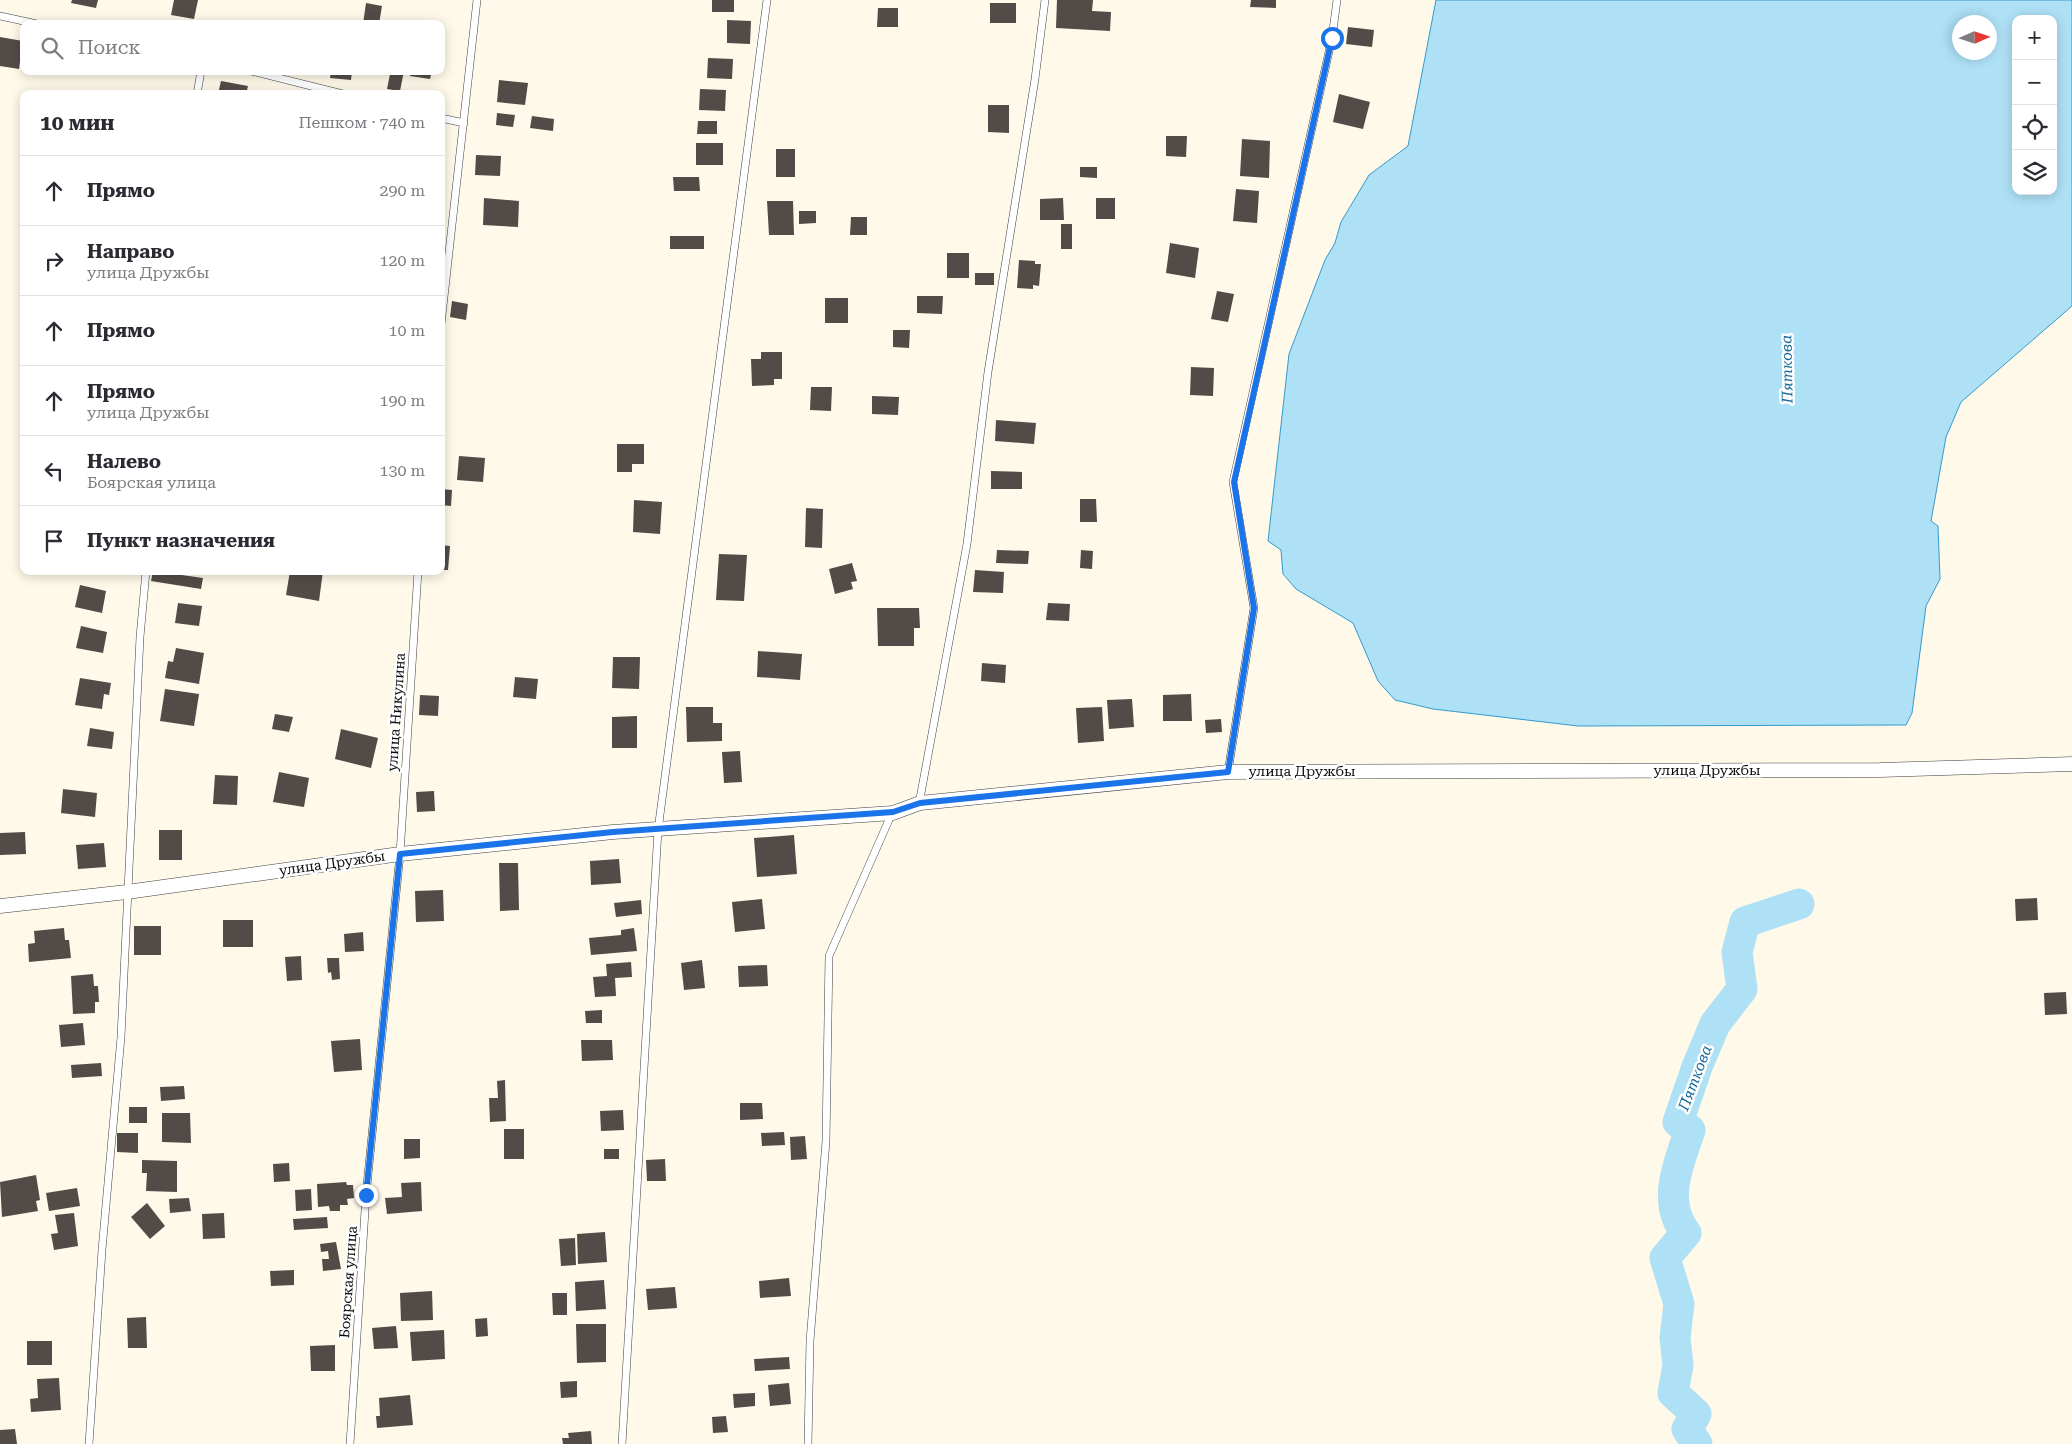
<!DOCTYPE html>
<html lang="ru">
<head>
<meta charset="utf-8">
<style>
  body { margin:0; font-family:"Roboto Serif",serif; background:#f7f7f7; color:#2b2b33 }
  .controls { position:absolute; right:15px; top:15px; display:grid; overflow:hidden; border-radius:10px; box-shadow:0 2px 12px #0003 }
  .controls button { width:45px; height:45px; display:grid; place-items:center; padding:0; border:0; border-bottom:1px solid #e1e1e2; background:#fff; color:#2b2b33; font:25px sans-serif }
  .compass { position:absolute; left:1952px; top:15px; width:45px; height:45px; border-radius:50%; background:#fff; box-shadow:0 2px 12px #0003; rotate:87deg }
  .stop { position:absolute; width:15px; height:15px; margin:-11px; border:4px solid #1a73e8; border-radius:50%; background:#fff }
  .stop.end { background:#1a73e8; border-color:#fff; box-shadow:0 1px 5px #0008 }
  .list { margin:0; padding:0; list-style:none }
  h2 { display:flex; justify-content:space-between; align-items:center; height:65px; margin:0; padding:0 20px; font-size:21px }
  h2 small { font-size:16px; font-weight:400; color:#7c7c81 }
  .list li { display:grid; grid-template-columns:32px 1fr auto; gap:15px; align-items:center; box-sizing:border-box; height:70px; padding:0 20px; border-top:1px solid #e1e1e2 }
  .list b { display:block; font-size:19px; white-space:nowrap }
  .list p { margin:0; font-size:16px; white-space:nowrap; color:#7c7c81 }
  .list em { font-size:16px; font-style:normal; color:#7c7c81 }
  .icon { flex:none; width:28px; height:28px; fill:none; stroke:currentColor; stroke-width:2; stroke-linecap:round; stroke-linejoin:round }
  .map { position:relative; flex:none; width:2072px; height:1444px; overflow:hidden }
  .search { position:absolute; background:#fff; box-shadow:0 2px 12px #0003; left:20px; top:20px; width:425px; height:55px; display:flex; align-items:center; gap:12px; box-sizing:border-box; padding:0 18px; border-radius:10px; color:#7c7c81; font-size:19px }
  .panel { position:absolute; background:#fff; box-shadow:0 2px 12px #0003; left:20px; top:90px; width:425px; height:485px; border-radius:10px }
  .map>svg:first-child { display:block }
</style>
</head>
<body>
<div class="map">
<svg width="2072" height="1444" viewBox="0 0 2072 1444">
  <rect width="100%" height="100%" fill="#fff9e9"/>
  <path fill="#aee0f6" stroke="#359acd" fill-rule="evenodd" d="M1436,0H2072V306L1961,402L1946,437L1931,521L1938,526L1940,579L1926,606L1912,713L1906,725L1578,726L1433,709L1395,700L1378,681L1353,623L1296,589L1283,574L1281,550L1268,541L1289,354L1325,260L1335,243L1341,222L1369,175L1408,146ZM2016,19H2053V191H2016ZM1960,22H1990V52H1960Z"/>
  <g fill="none" stroke-linecap="round" stroke-linejoin="round">
    <path stroke="#aee0f6" stroke-width="31" d="M1697,1444L1687,1429L1696,1414L1673,1393L1678,1365L1675,1338L1679,1304L1665,1258L1686,1233C1661,1202 1679,1163 1690,1130L1678,1122L1697,1067L1715,1024L1742,989L1737,952L1745,922L1799,904"/>
  </g>
  <g fill="#534b47">
    <polygon points="72,0 98,0 96,8 71,3"/>
    <polygon points="174,0 198,0 194,19 171,15"/>
    <rect x="712" y="0" width="22" height="12"/>
    <polygon points="1057,0 1093,0 1092,11 1111,12 1110,31 1056,28"/>
    <polygon points="1251,0 1276,0 1276,8 1250,7"/>
    <polygon points="366,3 382,6 379,24 363,24"/>
    <rect x="990" y="3" width="26" height="20"/>
    <polygon points="878,8 898,8 898,27 877,27"/>
    <polygon points="727,20 751,21 750,44 727,43"/>
    <polygon points="1348,27 1374,30 1372,47 1346,44"/>
    <polygon points="0,37 23,41 19,69 0,66"/>
    <polygon points="708,58 733,59 732,79 707,78"/>
    <polygon points="331,71 352,71 351,80 330,78"/>
    <polygon points="380,71 404,71 400,91 387,89 390,74"/>
    <polygon points="411,71 432,71 430,79 410,76"/>
    <polygon points="499,80 528,83 525,105 497,102"/>
    <polygon points="221,81 248,86 246,94 218,94"/>
    <polygon points="700,89 726,90 725,111 699,110"/>
    <polygon points="1339,94 1370,102 1363,129 1333,122"/>
    <polygon points="988,105 1009,105 1009,133 988,132"/>
    <polygon points="497,113 515,115 513,127 496,125"/>
    <polygon points="532,116 554,119 553,131 530,128"/>
    <polygon points="698,121 717,121 717,134 697,134"/>
    <polygon points="1166,136 1187,136 1186,157 1166,156"/>
    <polygon points="1242,139 1270,141 1269,178 1240,176"/>
    <rect x="696" y="143" width="27" height="22"/>
    <rect x="776" y="149" width="19" height="28"/>
    <polygon points="476,155 501,156 500,176 475,175"/>
    <polygon points="1080,167 1097,167 1097,178 1080,177"/>
    <polygon points="673,177 699,177 700,191 674,191"/>
    <polygon points="1236,189 1259,191 1257,223 1233,221"/>
    <polygon points="484,198 519,201 518,227 483,225"/>
    <polygon points="1063,198 1064,220 1040,220 1040,199"/>
    <rect x="1096" y="198" width="19" height="21"/>
    <polygon points="767,201 793,201 794,235 769,235"/>
    <polygon points="799,211 816,211 816,223 799,224"/>
    <polygon points="851,217 867,217 867,235 850,235"/>
    <rect x="1061" y="224" width="11" height="25"/>
    <rect x="670" y="236" width="34" height="13"/>
    <polygon points="1170,243 1199,248 1195,278 1166,273"/>
    <rect x="947" y="253" width="22" height="25"/>
    <polygon points="1019,260 1035,261 1035,264 1041,264 1039,286 1033,285 1033,289 1017,288"/>
    <rect x="975" y="273" width="19" height="12"/>
    <polygon points="1217,291 1234,294 1228,322 1211,319"/>
    <polygon points="917,296 943,296 942,314 917,313"/>
    <rect x="825" y="298" width="23" height="25"/>
    <polygon points="452,301 468,304 466,320 450,317"/>
    <polygon points="893,330 910,330 909,348 893,347"/>
    <polygon points="761,352 782,352 782,379 774,379 774,385 752,386 751,359 761,359"/>
    <polygon points="1191,367 1214,368 1213,396 1190,395"/>
    <polygon points="811,387 832,387 831,411 810,410"/>
    <polygon points="872,396 899,397 898,415 872,414"/>
    <polygon points="996,420 1036,423 1034,444 995,441"/>
    <polygon points="617,444 644,444 644,464 632,464 632,472 617,472"/>
    <polygon points="459,456 485,458 483,482 457,480"/>
    <polygon points="991,471 1022,472 1022,489 991,489"/>
    <polygon points="441,489 452,490 451,506 441,505"/>
    <polygon points="1080,499 1096,499 1097,522 1080,522"/>
    <polygon points="634,500 662,502 660,534 633,532"/>
    <polygon points="806,508 823,509 822,548 805,547"/>
    <polygon points="441,545 450,546 448,570 441,570"/>
    <polygon points="997,550 1029,551 1028,564 996,563"/>
    <polygon points="1081,550 1093,551 1092,569 1080,568"/>
    <polygon points="719,554 747,555 744,601 716,600"/>
    <polygon points="852,563 857,581 851,582 853,589 835,594 829,569"/>
    <polygon points="975,570 1004,572 1003,593 973,592"/>
    <polygon points="153,571 203,578 201,589 151,581"/>
    <polygon points="290,571 323,571 319,601 286,595"/>
    <polygon points="80,585 106,591 102,613 75,607"/>
    <polygon points="178,603 202,606 199,626 175,623"/>
    <polygon points="1048,603 1070,604 1069,621 1046,620"/>
    <polygon points="877,608 919,608 920,628 914,628 914,646 878,646"/>
    <polygon points="81,626 107,632 103,653 76,648"/>
    <polygon points="176,648 204,653 199,684 165,678 168,661 173,662"/>
    <polygon points="758,651 802,654 800,680 757,677"/>
    <polygon points="613,657 640,657 639,689 612,688"/>
    <polygon points="982,663 1006,665 1005,683 981,681"/>
    <polygon points="515,677 538,679 536,699 513,697"/>
    <polygon points="80,678 111,683 109,695 104,694 102,709 75,705"/>
    <polygon points="165,689 199,694 194,726 160,721"/>
    <polygon points="1191,694 1192,721 1163,721 1163,695"/>
    <polygon points="420,695 439,696 438,716 419,715"/>
    <polygon points="1132,699 1134,727 1109,729 1107,700"/>
    <polygon points="686,707 713,707 713,723 722,723 722,741 687,742"/>
    <polygon points="1102,707 1104,741 1078,743 1076,708"/>
    <polygon points="275,714 293,717 289,732 272,729"/>
    <polygon points="637,716 637,748 612,748 612,717"/>
    <polygon points="1221,719 1222,732 1206,733 1205,720"/>
    <polygon points="90,728 114,732 112,749 87,746"/>
    <polygon points="341,729 378,738 371,768 335,759"/>
    <polygon points="740,751 742,782 724,783 722,752"/>
    <polygon points="279,772 309,778 304,807 273,802"/>
    <polygon points="215,775 238,776 237,805 213,804"/>
    <polygon points="63,789 97,793 95,817 61,813"/>
    <polygon points="434,791 435,811 417,812 416,792"/>
    <rect x="159" y="830" width="23" height="30"/>
    <polygon points="25,832 26,854 0,855 0,833"/>
    <polygon points="794,835 797,874 757,877 754,838"/>
    <polygon points="104,843 106,867 78,869 76,845"/>
    <polygon points="619,859 621,883 591,885 590,861"/>
    <polygon points="499,863 518,863 519,910 500,911"/>
    <polygon points="443,890 444,921 416,922 415,891"/>
    <polygon points="2037,898 2038,920 2016,921 2015,899"/>
    <polygon points="762,899 765,929 735,932 732,902"/>
    <polygon points="641,900 642,914 616,917 614,903"/>
    <rect x="223" y="920" width="30" height="27"/>
    <rect x="134" y="926" width="27" height="29"/>
    <polygon points="64,928 65,940 69,940 71,958 29,962 28,944 35,943 34,931"/>
    <polygon points="634,928 637,951 591,955 589,938 621,935 621,930"/>
    <polygon points="363,932 364,951 345,952 344,934"/>
    <polygon points="301,956 302,980 287,981 285,957"/>
    <polygon points="327,958 339,958 340,979 332,980 331,972 328,973"/>
    <polygon points="702,960 705,988 684,990 681,963"/>
    <polygon points="631,962 632,977 615,978 616,996 595,997 593,977 607,976 606,964"/>
    <polygon points="767,965 768,986 739,987 738,966"/>
    <polygon points="93,974 94,986 98,986 99,1002 95,1002 95,1013 73,1014 71,976"/>
    <polygon points="2066,992 2067,1014 2045,1015 2044,993"/>
    <polygon points="602,1010 602,1023 586,1023 585,1011"/>
    <polygon points="83,1023 85,1045 61,1047 59,1025"/>
    <polygon points="360,1039 362,1070 334,1072 331,1041"/>
    <polygon points="581,1040 612,1040 613,1060 582,1061"/>
    <polygon points="101,1063 102,1076 72,1078 71,1065"/>
    <polygon points="505,1080 506,1121 490,1122 489,1098 498,1098 497,1081"/>
    <polygon points="184,1086 185,1099 161,1101 160,1087"/>
    <polygon points="740,1103 762,1103 763,1119 740,1120"/>
    <rect x="129" y="1107" width="18" height="16"/>
    <polygon points="623,1110 624,1130 601,1131 600,1111"/>
    <polygon points="162,1113 190,1113 191,1143 162,1142"/>
    <rect x="504" y="1129" width="20" height="30"/>
    <polygon points="784,1132 785,1145 762,1146 761,1133"/>
    <polygon points="117,1133 138,1133 138,1153 117,1152"/>
    <polygon points="805,1136 807,1159 791,1160 790,1137"/>
    <polygon points="404,1139 420,1139 420,1158 404,1159"/>
    <rect x="604" y="1149" width="15" height="10"/>
    <polygon points="665,1159 666,1181 647,1181 646,1160"/>
    <polygon points="142,1160 177,1161 177,1192 146,1191 147,1173 142,1173"/>
    <polygon points="289,1163 290,1181 274,1182 273,1164"/>
    <polygon points="36,1175 40,1200 36,1201 38,1211 2,1217 0,1182"/>
    <polygon points="346,1182 347,1185 353,1185 354,1198 347,1199 348,1205 340,1205 340,1211 330,1211 329,1206 318,1207 317,1184"/>
    <polygon points="421,1182 422,1211 387,1214 385,1198 402,1197 401,1183"/>
    <polygon points="77,1188 80,1206 49,1211 46,1193"/>
    <polygon points="311,1189 312,1210 296,1211 295,1190"/>
    <polygon points="189,1198 191,1211 170,1213 169,1199"/>
    <polygon points="147,1203 165,1226 150,1239 131,1217"/>
    <polygon points="74,1213 78,1246 54,1250 51,1234 58,1233 55,1215"/>
    <polygon points="224,1213 225,1238 203,1239 202,1214"/>
    <polygon points="327,1217 328,1228 294,1230 293,1219"/>
    <polygon points="605,1232 607,1262 578,1264 577,1234"/>
    <polygon points="575,1238 576,1265 561,1266 559,1239"/>
    <polygon points="336,1242 341,1269 323,1271 322,1259 329,1259 328,1251 321,1252 320,1244"/>
    <polygon points="294,1270 294,1285 271,1286 270,1271"/>
    <polygon points="789,1278 791,1296 760,1298 759,1281"/>
    <polygon points="604,1280 606,1309 576,1311 575,1282"/>
    <polygon points="675,1287 677,1308 648,1310 646,1289"/>
    <polygon points="432,1291 433,1320 401,1321 400,1293"/>
    <polygon points="552,1293 567,1293 567,1315 553,1315"/>
    <polygon points="146,1317 147,1348 128,1348 127,1318"/>
    <polygon points="487,1318 488,1336 476,1337 475,1319"/>
    <polygon points="576,1324 606,1324 606,1362 577,1363"/>
    <polygon points="396,1326 398,1348 374,1349 372,1328"/>
    <polygon points="444,1330 445,1359 412,1361 410,1332"/>
    <rect x="27" y="1341" width="25" height="24"/>
    <polygon points="335,1345 335,1371 311,1371 310,1346"/>
    <polygon points="789,1357 790,1369 755,1371 754,1359"/>
    <polygon points="59,1378 61,1410 31,1412 30,1399 38,1398 37,1379"/>
    <polygon points="577,1381 577,1397 561,1398 560,1382"/>
    <polygon points="789,1383 791,1404 770,1406 768,1385"/>
    <polygon points="755,1393 755,1406 734,1408 733,1394"/>
    <polygon points="410,1395 413,1425 377,1428 376,1416 380,1416 379,1398"/>
    <polygon points="726,1416 728,1432 713,1433 712,1417"/>
    <polygon points="15,1429 17,1444 0,1444 0,1430"/>
    <polygon points="591,1431 592,1444 563,1444 562,1438 569,1438 568,1433"/>
  </g>
  <g fill="none" stroke-linecap="round" stroke-linejoin="round">
    <g stroke="#3e3e3e" stroke-width="8">
      <g id="lane">
        <polyline points="0,16 37,24"/>
        <polyline points="251,71 343,94"/>
        <polyline points="197,94 201,71"/>
        <polyline points="441,118 464,123"/>
        <polyline points="441,324 477,0"/>
        <polyline points="1228,772 1254,608 1233,482 1332,38 1337,0"/>
        <polyline points="919,804 967,544 988,372 1035,79 1045,0"/>
        <polyline points="89,1444 102,1250 121,1037 140,637 146,571"/>
        <polyline points="350,1444 366,1195 400,854 418,571"/>
        <polyline points="622,1444 658,830 767,0"/>
        <polyline points="808,1444 810,1341 826,1141 829,956 892,813"/>
      </g>
    </g>
    <g stroke="#3e3e3e" stroke-width="15">
      <polyline id="street" points="0,906 127,892 400,854 613,832 893,813 920,803 1228,772 1880,770 2072,764"/>
    </g>
    <use href="#lane" stroke="#fff" stroke-width="7"/>
    <use href="#street" stroke="#fff" stroke-width="14"/>
  </g>
  <g fill="none" stroke-linecap="round" stroke-linejoin="round">
    <polyline stroke="#1a73e8" stroke-width="6" points="366,1195 400,854 613,832 893,812 920,803 1228,772 1254,608 1234,482 1332,38"/>
  </g>
  <g text-anchor="middle" stroke-width="5" stroke-linejoin="round" paint-order="stroke">
    <g font-size="14" fill="#0b0b0b" stroke="#fff">
      <text transform="translate(396 712) rotate(-86)" y="5">улица Никулина</text>
      <text x="1707" y="775">улица Дружбы</text>
      <text x="1302" y="776">улица Дружбы</text>
      <text transform="translate(332 863) rotate(-8)" y="5">улица Дружбы</text>
      <text transform="translate(348 1282) rotate(-86)" y="5">Боярская улица</text>
    </g>
    <g font-size="15" font-style="italic" fill="#156a9b" stroke="#fff">
      <text transform="translate(1787 369) rotate(-91)" y="5">Пяткова</text>
      <text transform="translate(1695 1078) rotate(-69)" y="5">Пяткова</text>
    </g>
  </g>
</svg>
<div class="controls">
<button>+</button>
<button>−</button>
<button><svg class="icon" aria-label="locate" viewBox="0 0 24 24"><circle cx="12" cy="12" r="6"/><path d="M12 2v4M12 18v4M2 12h4M18 12h4"/></svg></button>
<button><svg class="icon" aria-label="layers" viewBox="0 0 24 24"><path d="M12 4l9 5-9 5-9-5zM3 14l9 5 9-5"/></svg></button>
</div>
<svg class="compass" viewBox="-18 -18 36 36"><path d="M0-13l5 13h-10z" fill="#e53935"/><path d="M0 13l5-13h-10z" fill="#7c7c81"/></svg>
<div class="stop" style="left:1332px;top:38px"></div>
<div class="stop end" style="left:366px;top:1195px"></div>
<div class="search"><svg class="icon" aria-label="search" viewBox="0 0 24 24"><circle cx="10" cy="10" r="6"/><path d="M15 15l6 6"/></svg>Поиск</div>
<section class="panel">
<h2>10 мин<small>Пешком · 740 m</small></h2>
<ul class="list">
<li><svg class="icon" aria-label="ahead" viewBox="0 0 24 24"><path d="M12 20V5M6 11l6-6 6 6"/></svg><div><b>Прямо</b></div><em>290 m</em></li>
<li><svg class="icon" aria-label="right" viewBox="0 0 24 24"><path d="M7 20v-9h11M14 6l5 5-5 5"/></svg><div><b>Направо</b><p>улица Дружбы</p></div><em>120 m</em></li>
<li><svg class="icon" aria-label="ahead" viewBox="0 0 24 24"><path d="M12 20V5M6 11l6-6 6 6"/></svg><div><b>Прямо</b></div><em>10 m</em></li>
<li><svg class="icon" aria-label="ahead" viewBox="0 0 24 24"><path d="M12 20V5M6 11l6-6 6 6"/></svg><div><b>Прямо</b><p>улица Дружбы</p></div><em>190 m</em></li>
<li><svg class="icon" aria-label="left" viewBox="0 0 24 24"><path d="M17 20v-9H6M10 6l-5 5 5 5"/></svg><div><b>Налево</b><p>Боярская улица</p></div><em>130 m</em></li>
<li><svg class="icon" aria-label="arrive" viewBox="0 0 24 24"><path d="M6 21V4h12l-3 4 3 4H6"/></svg><div><b>Пункт назначения</b></div></li>
</ul>
</section>
</div>
</body>
</html>
